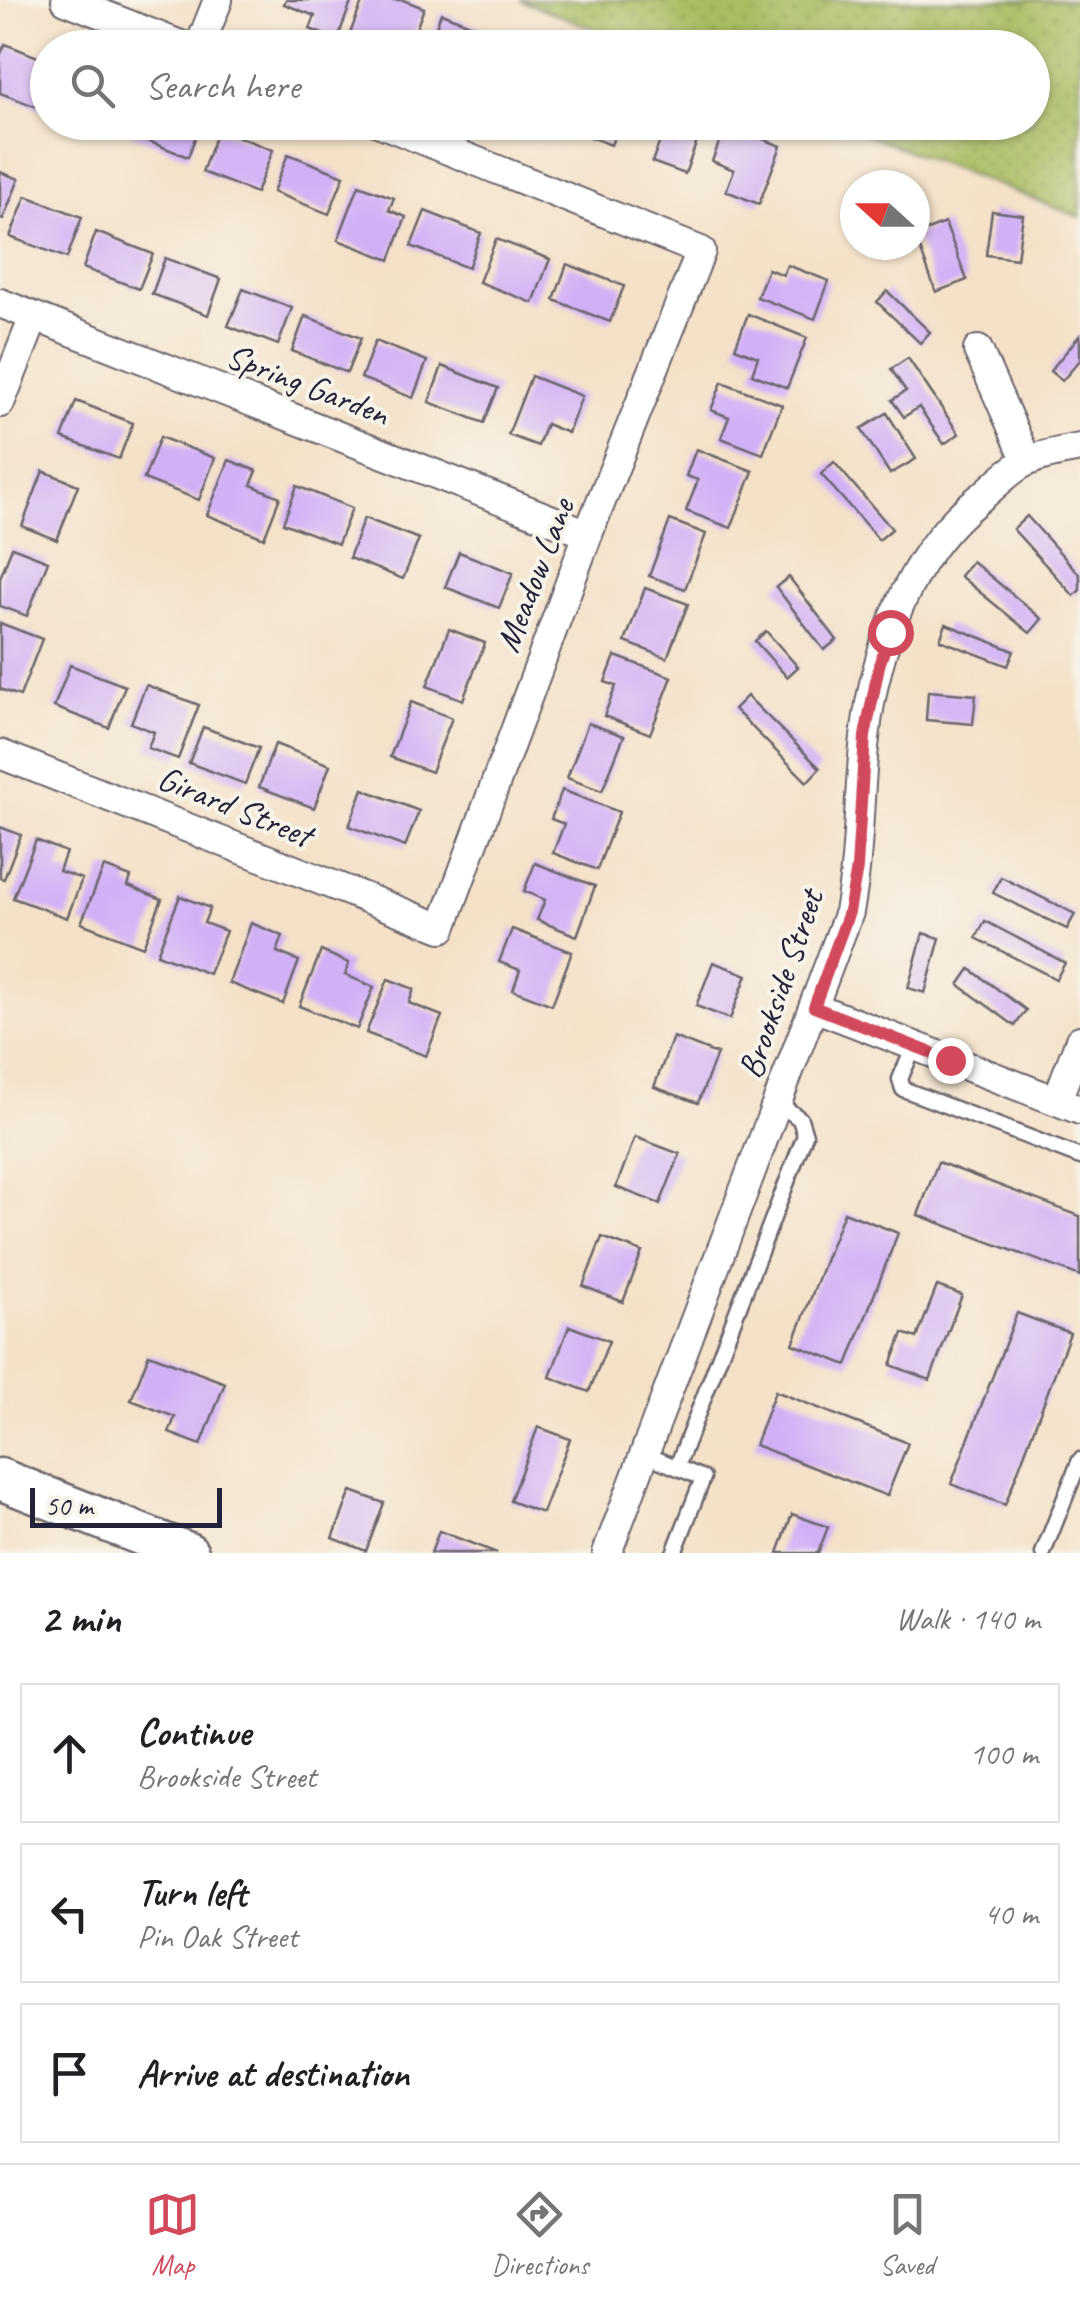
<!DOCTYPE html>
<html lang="en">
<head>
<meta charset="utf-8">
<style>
  body { margin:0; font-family:Caveat,sans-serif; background:#f2f2f2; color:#202124 }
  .compass { position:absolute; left:840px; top:170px; width:90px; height:90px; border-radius:50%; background:#fff; box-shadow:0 2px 8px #0004; rotate:291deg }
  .scale { position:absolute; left:30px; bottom:25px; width:192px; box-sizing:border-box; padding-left:10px; border:5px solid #22223b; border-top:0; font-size:28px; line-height:35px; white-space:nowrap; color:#22223b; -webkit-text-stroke:8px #f7f3e8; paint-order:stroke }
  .stop { position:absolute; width:30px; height:30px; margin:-22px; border:8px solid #d1495b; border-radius:50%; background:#fff }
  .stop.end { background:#d1495b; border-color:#fff; box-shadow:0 2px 10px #0008 }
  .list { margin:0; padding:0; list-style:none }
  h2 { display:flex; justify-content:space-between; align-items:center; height:130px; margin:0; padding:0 40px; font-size:42px }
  h2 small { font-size:32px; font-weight:400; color:#757577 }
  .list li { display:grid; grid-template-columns:65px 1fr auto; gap:30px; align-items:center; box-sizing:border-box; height:140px; margin:0 20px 20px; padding:0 20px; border:2px solid #e0e0e0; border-radius:0px }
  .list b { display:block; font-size:38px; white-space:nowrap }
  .list p { margin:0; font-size:32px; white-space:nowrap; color:#757577 }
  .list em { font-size:32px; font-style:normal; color:#757577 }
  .icon { flex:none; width:55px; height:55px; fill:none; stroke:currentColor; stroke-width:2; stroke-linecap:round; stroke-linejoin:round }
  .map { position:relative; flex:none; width:1080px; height:1553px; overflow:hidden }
  .search { position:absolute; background:#fff; box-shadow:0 2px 8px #0004; left:30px; right:30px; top:30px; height:110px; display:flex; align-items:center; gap:25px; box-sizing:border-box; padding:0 35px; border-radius:55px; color:#757577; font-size:38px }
  .sheet { height:610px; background:#fff }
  nav { display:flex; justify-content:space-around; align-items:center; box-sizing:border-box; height:140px; border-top:2px solid #e0e0e0; background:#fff; font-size:28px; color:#757577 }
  nav a { display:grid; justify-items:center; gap:5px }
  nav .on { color:#d1495b }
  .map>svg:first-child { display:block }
</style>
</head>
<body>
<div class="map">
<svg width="1080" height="1553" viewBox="0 0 1080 1553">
  <defs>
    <pattern id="grass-dots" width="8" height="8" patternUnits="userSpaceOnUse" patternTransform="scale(2.5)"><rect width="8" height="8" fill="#a9bd62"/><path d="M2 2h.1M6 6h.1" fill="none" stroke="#91a256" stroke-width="1.8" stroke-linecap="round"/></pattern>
  </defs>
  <rect width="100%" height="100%" fill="#f7f3e8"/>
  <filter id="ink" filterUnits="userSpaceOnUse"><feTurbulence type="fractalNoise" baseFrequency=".01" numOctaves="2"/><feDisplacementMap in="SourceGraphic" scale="20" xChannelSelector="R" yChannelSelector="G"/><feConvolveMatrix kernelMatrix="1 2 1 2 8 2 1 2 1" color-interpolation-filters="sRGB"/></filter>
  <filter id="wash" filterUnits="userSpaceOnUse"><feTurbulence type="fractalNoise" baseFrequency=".0048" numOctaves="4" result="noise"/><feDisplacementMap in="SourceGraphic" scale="40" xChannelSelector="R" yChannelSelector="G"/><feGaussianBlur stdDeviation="2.25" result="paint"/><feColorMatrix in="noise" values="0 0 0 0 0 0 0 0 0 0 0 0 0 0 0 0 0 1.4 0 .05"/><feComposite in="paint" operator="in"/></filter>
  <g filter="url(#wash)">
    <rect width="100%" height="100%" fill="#f4e1c7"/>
    <polygon fill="url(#grass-dots)" stroke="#66704e" stroke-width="2.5" points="520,0 1080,0 1080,217 836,123 1032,122 1032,48 642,47"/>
    <g id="blocks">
      <g fill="#d1b1f6">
        <polygon points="286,0 352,0 337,40 310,29 315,16 284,4"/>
        <polygon points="363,0 403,0 424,8 409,48 379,48 349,36"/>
        <polygon points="441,13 494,33 489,48 428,48"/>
        <polygon points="5,44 48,61 48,94 42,109 0,93 0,56"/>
        <polygon points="135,122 201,122 188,157 130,134"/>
        <polygon points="587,122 620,122 611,145 582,134"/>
        <polygon points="645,122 704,122 685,174 652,162 660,141 641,133"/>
        <polygon points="726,125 781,146 759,204 726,191 734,170 712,161"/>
        <polygon points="218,129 273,150 256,193 202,172"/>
        <polygon points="288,154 344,176 329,214 273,192"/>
        <polygon points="0,172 19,179 3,219 0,218"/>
        <polygon points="359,185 394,198 389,210 406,217 390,260 338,240"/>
        <polygon points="26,196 82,217 67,258 10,237"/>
        <polygon points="425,211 481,233 468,268 411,246"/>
        <polygon points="992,211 1023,215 1017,259 986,255"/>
        <polygon points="945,223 967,280 936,292 915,235"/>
        <polygon points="96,232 153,254 139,289 83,268"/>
        <polygon points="496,239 550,259 533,303 479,282"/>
        <polygon points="165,258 221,279 208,315 152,294"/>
        <polygon points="567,264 624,286 610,322 554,300"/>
        <polygon points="787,265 829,281 815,319 757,297 768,269 783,275"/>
        <polygon points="243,289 292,308 278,345 228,326"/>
        <polygon points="887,291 930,332 920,343 877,302"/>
        <polygon points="748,314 807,338 787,388 752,374 758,357 735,348"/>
        <polygon points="305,316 361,338 347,373 292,351"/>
        <polygon points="1080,335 1080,360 1062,381 1050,371"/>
        <polygon points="375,341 427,361 413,398 361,378"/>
        <polygon points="908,358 959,434 944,444 919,407 904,417 892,400 906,391 891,369"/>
        <polygon points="442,366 498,388 484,423 429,402"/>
        <polygon points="531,376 582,396 568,433 546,424 538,446 508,435"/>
        <polygon points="722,382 782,405 763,454 721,438 729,417 711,410"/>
        <polygon points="76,401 133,423 119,459 62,438"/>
        <polygon points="887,413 916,459 890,474 861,429"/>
        <polygon points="160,437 215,458 199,500 144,479"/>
        <polygon points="696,449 753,471 731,528 686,511 698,480 686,476"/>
        <polygon points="229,460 257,471 251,485 280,497 264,538 207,515"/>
        <polygon points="834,462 892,529 879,540 821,474"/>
        <polygon points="43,471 78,485 57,540 22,526"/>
        <polygon points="297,486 352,508 338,544 283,523"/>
        <polygon points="1027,516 1080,575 1080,590 1074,596 1013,529"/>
        <polygon points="364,518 419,539 403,579 349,558"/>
        <polygon points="670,520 706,534 685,589 649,576"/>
        <polygon points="12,547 48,561 27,616 0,606 0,578"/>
        <polygon points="459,552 513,573 499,608 445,587"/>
        <polygon points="972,561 1042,619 1030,633 960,576"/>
        <polygon points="789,577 837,640 824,650 776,587"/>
        <polygon points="645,588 688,604 667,658 625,642"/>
        <polygon points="0,623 42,639 20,696 0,689"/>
        <polygon points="946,624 1014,651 1008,666 940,640"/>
        <polygon points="449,629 485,643 463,700 427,686"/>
        <polygon points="766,631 798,667 787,677 755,641"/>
        <polygon points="615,656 672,677 650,734 604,716 616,686 605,682"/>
        <polygon points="70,665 125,686 109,728 54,707"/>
        <polygon points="146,685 199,705 178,759 148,748 154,732 131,723"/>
        <polygon points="928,691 976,695 973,724 926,720"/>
        <polygon points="747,696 820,768 807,782 734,709"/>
        <polygon points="411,702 452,718 431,772 390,757"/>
        <polygon points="588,723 624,736 602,791 567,778"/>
        <polygon points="203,727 259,748 245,784 189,763"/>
        <polygon points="275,744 330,765 314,808 259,787"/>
        <polygon points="363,789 419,811 405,847 349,826"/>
        <polygon points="562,790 619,812 597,870 553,853 564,824 551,819"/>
        <polygon points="0,827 21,835 4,879 0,878"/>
        <polygon points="36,840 66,852 59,871 82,879 67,918 13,898"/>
        <polygon points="535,863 595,886 577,936 537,920 545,900 524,891"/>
        <polygon points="104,867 131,877 128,886 162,899 143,947 81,923"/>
        <polygon points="1001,877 1075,914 1067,929 993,893"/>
        <polygon points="180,896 210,908 204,923 226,931 209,974 157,954"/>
        <polygon points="985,921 1065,963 1056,979 976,938"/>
        <polygon points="251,923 283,936 277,952 299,961 283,1004 229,983"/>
        <polygon points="512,929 572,952 552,1005 513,990 520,970 499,962"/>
        <polygon points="923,933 940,938 925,993 908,988"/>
        <polygon points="321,951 349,963 345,975 374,987 357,1029 299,1006"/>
        <polygon points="713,962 747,975 730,1019 696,1006"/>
        <polygon points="970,969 1026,1010 1015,1026 959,985"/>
        <polygon points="388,979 414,989 409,1003 442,1016 426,1056 366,1033"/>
        <polygon points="673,1037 717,1054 698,1103 654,1087"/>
        <polygon points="635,1137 680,1154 660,1204 616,1187"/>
        <polygon points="938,1162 1080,1216 1080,1276 918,1215"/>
        <polygon points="844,1212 898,1233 847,1365 793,1344"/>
        <polygon points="602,1237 642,1252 623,1302 583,1286"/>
        <polygon points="937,1286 962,1295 930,1380 891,1365 903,1333 917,1338"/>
        <polygon points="1017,1313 1070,1333 1005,1505 951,1484"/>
        <polygon points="569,1326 609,1341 589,1392 550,1377"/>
        <polygon points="149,1354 225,1383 201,1445 169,1433 175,1417 131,1400"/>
        <polygon points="775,1391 908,1443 887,1496 755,1445"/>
        <polygon points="538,1427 570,1439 542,1513 510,1501"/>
        <polygon points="351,1491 384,1503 366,1551 333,1538"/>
        <polygon points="792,1514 828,1527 818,1553 778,1553"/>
        <polygon points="439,1531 497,1553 431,1553"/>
      </g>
    </g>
  </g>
  <g filter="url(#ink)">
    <use href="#blocks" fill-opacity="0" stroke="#6c656c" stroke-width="2.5"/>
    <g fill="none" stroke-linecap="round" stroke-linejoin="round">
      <g stroke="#6c656c" stroke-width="19">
        <g id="lane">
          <polyline points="914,1047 900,1079 903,1089 1080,1157"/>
          <polyline points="644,1454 703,1478 674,1553"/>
          <polyline points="677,1467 805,1135 800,1119 778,1103"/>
          <polyline points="1043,1553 1080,1460"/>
        </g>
      </g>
      <g stroke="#6c656c" stroke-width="32">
        <g id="street">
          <polyline points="66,0 188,48"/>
          <polyline points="199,48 218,0"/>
          <polyline points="0,303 588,534"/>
          <polyline points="978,350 1027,461"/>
          <polyline points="0,403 34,317"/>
          <polyline points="0,754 442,928 588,534 701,251 378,122"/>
          <polyline points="814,1007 1080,1110"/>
          <polyline points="1057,1100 1080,1040"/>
          <path d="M607,1553L849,912C860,854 858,796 865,738C875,649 908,554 980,498C995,486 1011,468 1028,461C1044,454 1063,451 1080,448"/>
        </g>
      </g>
      <g stroke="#6c656c" stroke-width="45">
        <polyline id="secondary" points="0,1479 188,1553"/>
      </g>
      <use href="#lane" stroke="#fff" stroke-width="14"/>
      <use href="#street" stroke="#fff" stroke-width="28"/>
      <use href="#secondary" stroke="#fff" stroke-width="40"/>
    </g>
  </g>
  <g fill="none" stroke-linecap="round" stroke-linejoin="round" filter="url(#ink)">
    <polyline stroke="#d1495b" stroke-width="12" points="890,632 879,666 865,736 857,868 849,912 814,1007 950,1060"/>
  </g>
  <g text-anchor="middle" stroke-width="8" stroke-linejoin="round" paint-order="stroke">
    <g font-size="35" fill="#22223b" stroke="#f7f3e8">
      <text transform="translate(308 384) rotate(21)" y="12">Spring Garden</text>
      <text transform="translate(534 575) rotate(-69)" y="12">Meadow Lane</text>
      <text transform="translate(235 806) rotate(22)" y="12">Girard Street</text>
      <text transform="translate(780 984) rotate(-71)" y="12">Brookside Street</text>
    </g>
  </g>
</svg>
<svg class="compass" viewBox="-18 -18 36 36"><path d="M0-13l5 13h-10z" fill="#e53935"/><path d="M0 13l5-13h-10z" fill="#757577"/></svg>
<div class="scale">50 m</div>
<div class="stop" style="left:890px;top:632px"></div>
<div class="stop end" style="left:950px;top:1060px"></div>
<div class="search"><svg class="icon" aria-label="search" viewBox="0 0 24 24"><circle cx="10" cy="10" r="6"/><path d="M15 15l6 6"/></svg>Search here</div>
</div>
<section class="sheet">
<h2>2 min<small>Walk · 140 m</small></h2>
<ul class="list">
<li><svg class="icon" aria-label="ahead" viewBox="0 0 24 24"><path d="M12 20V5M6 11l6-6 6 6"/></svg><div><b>Continue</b><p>Brookside Street</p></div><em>100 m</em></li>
<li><svg class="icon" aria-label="left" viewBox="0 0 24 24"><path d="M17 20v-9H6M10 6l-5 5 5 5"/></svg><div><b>Turn left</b><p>Pin Oak Street</p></div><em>40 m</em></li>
<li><svg class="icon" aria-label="arrive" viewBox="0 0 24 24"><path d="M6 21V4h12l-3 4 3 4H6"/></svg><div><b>Arrive at destination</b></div></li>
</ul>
</section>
<nav>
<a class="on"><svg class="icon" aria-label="map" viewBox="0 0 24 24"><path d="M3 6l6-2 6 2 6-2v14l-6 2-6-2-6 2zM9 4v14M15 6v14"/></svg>Map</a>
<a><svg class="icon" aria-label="directions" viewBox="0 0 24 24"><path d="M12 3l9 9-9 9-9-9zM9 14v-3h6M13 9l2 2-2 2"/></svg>Directions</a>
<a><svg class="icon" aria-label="saved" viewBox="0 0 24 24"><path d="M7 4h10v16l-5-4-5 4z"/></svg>Saved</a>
</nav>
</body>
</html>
